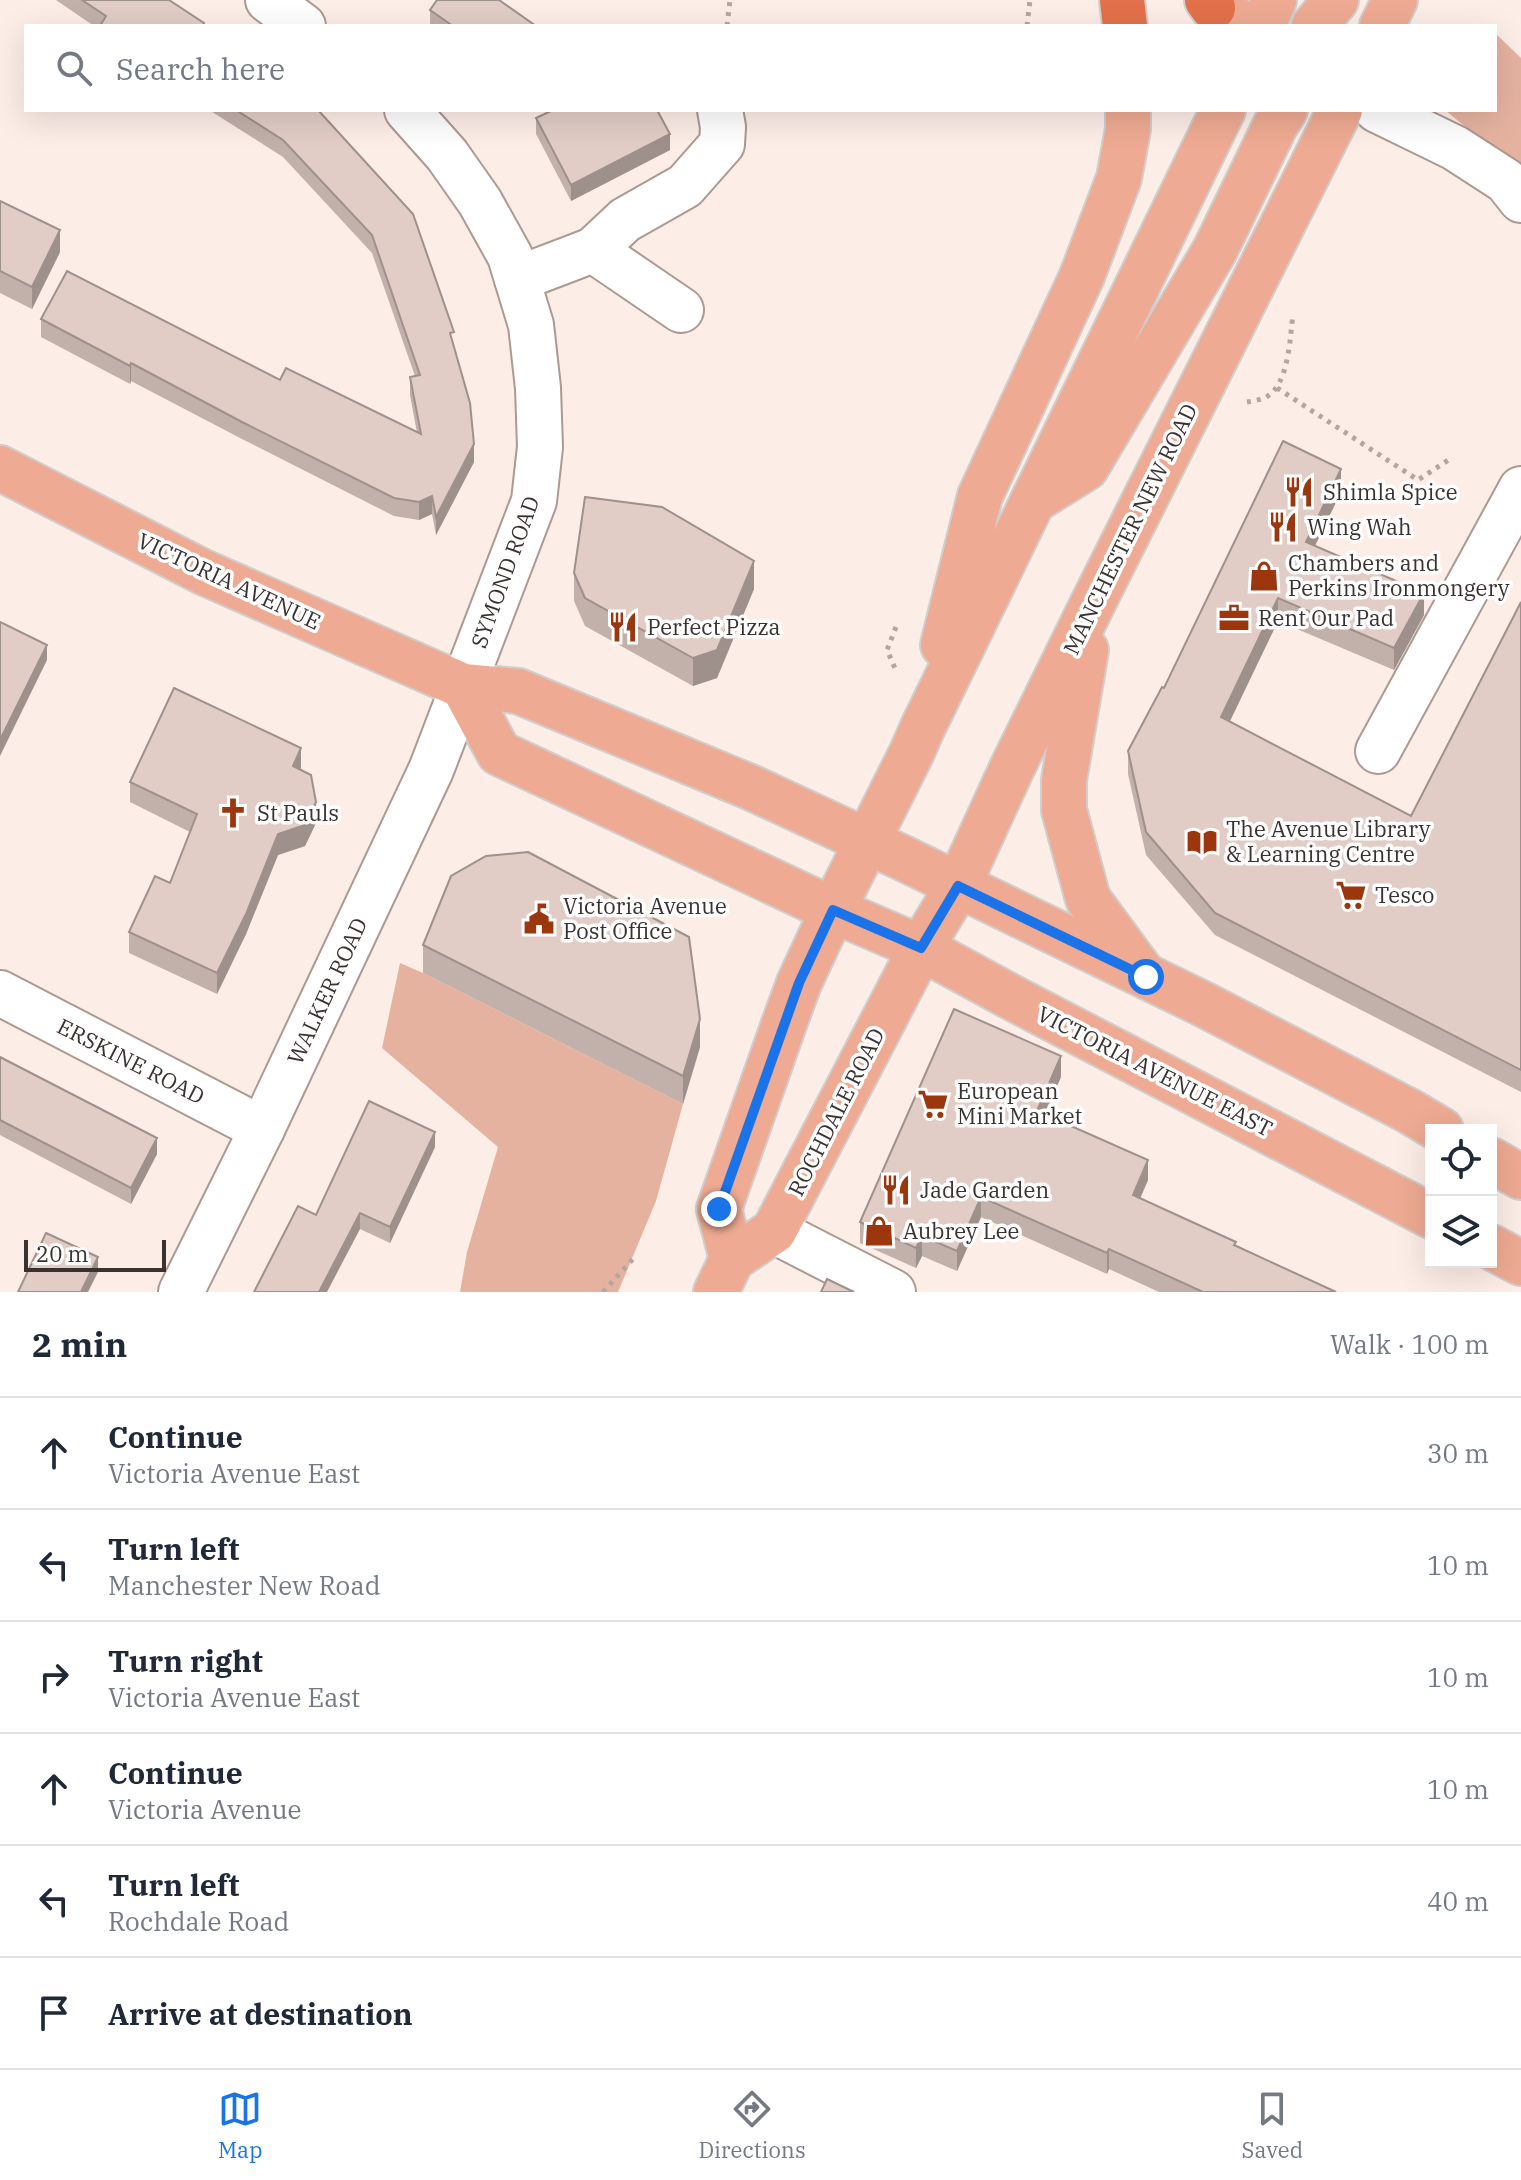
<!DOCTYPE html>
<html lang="en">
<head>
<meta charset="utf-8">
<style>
  body { margin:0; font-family:"IBM Plex Serif",serif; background:#f6f6f7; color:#1f2937 }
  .controls { position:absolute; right:24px; bottom:24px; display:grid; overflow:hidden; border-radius:0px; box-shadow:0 8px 32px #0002 }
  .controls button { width:72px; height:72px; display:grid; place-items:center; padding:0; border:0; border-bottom:2px solid #e0e1e3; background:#fff; color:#1f2937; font:40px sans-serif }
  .scale { position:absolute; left:24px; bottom:20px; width:142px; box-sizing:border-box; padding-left:8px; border:4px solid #3a3230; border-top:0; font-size:22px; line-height:28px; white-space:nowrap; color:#3a3230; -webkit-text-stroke:6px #fefefe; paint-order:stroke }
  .stop { position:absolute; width:24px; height:24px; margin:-18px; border:6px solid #1a73e8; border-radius:50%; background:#fff }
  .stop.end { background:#1a73e8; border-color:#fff; box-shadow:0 2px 8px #0008 }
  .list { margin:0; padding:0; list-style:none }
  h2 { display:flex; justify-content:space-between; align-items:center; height:104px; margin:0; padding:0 32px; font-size:34px }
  h2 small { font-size:26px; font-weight:400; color:#747a83 }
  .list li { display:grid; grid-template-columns:52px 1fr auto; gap:24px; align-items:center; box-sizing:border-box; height:112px; padding:0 32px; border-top:2px solid #e0e1e3 }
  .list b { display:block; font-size:30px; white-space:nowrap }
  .list p { margin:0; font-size:26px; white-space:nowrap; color:#747a83 }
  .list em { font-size:26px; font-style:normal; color:#747a83 }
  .icon { flex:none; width:44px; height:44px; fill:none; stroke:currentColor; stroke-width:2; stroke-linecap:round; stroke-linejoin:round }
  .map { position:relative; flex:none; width:1521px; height:1292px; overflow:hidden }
  .search { position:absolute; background:#fff; box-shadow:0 8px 32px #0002; left:24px; right:24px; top:24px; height:88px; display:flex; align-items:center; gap:20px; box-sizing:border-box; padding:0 28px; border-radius:0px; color:#747a83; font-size:30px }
  .sheet { height:776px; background:#fff }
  nav { display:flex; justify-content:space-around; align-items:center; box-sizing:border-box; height:112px; border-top:2px solid #e0e1e3; background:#fff; font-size:22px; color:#747a83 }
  nav a { display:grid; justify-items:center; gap:4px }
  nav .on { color:#1a73e8 }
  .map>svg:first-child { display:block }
</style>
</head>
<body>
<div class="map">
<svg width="1521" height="1292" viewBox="0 0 1521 1292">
  <rect width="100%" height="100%" fill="#fdede7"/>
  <g fill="#e6b2a0">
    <polygon points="1495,33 1521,58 1521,173 1445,110 1495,110"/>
    <polygon points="400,963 423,973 683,1104 656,1201 618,1292 460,1292 467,1252 498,1147 382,1048"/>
  </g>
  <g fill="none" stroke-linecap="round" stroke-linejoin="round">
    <g stroke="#ac9992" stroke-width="48">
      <g id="minor">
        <polyline points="268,0 303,26"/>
        <polyline points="1377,110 1455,148 1506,181 1521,200"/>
        <polyline points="593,250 625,220 685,186 722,144 723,127 720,110"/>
        <polyline points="517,279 593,250 681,310"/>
        <polyline points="1378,751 1521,489"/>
        <polyline points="0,993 262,1129"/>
        <polyline points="774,1231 893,1292"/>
        <polyline points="181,1292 262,1129 431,770 534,501 540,447 538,388 531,325 510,256 480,202 447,155 407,110"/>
      </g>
    </g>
    <g stroke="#d0cecd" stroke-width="48">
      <g id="major">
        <polyline points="1213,8 1249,26"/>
        <polyline points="1263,26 1274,0"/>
        <polyline points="1314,26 1336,0"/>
        <polyline points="1382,26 1395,0"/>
        <polyline points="0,468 203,572 463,686 518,691 750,787 905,859 1203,1004 1409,1111 1441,1130"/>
        <polyline points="1033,501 1086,468 1215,250 1276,124 1285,110"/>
        <polyline points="943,645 980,496 1082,276 1119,178 1128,129 1128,110"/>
        <polyline points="1086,650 1064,780 1064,810 1088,899 1141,971"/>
        <polyline points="463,686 499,753 833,910 921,948 1011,997 1431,1216"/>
        <polyline points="1491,1160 1521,1177"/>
        <polyline points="1491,1247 1521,1263"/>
        <polyline points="732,1259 719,1209 784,1024 799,983 833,910 912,752 922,729 1223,110"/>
        <polyline points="716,1292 732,1259 774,1231 921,948 958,886 1012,768 1094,601 1340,110"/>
      </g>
    </g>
    <g stroke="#d0cecd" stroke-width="48">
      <g id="highway">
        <polyline points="1122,0 1125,26"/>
        <polyline points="1207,0 1213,8"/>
      </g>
    </g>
    <g stroke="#b3a6a1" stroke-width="5" stroke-dasharray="4 6" stroke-linecap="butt">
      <polyline points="727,26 730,0"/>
      <polyline points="1027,26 1030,0"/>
      <polyline points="1277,388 1418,480 1450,459"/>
      <path d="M1247,402C1253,401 1260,400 1266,397C1289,385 1290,337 1293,314"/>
      <polyline points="896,627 887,650 897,673"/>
      <polyline points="603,1292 633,1259"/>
    </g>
    <use href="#minor" stroke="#fff" stroke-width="44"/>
    <use href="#major" stroke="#eeaa92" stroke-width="44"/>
    <use href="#highway" stroke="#e3714a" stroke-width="44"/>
  </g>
  <g fill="#c2b0aa">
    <polygon points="56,0 169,0 204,26 94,26"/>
    <polygon points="430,10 536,26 430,26"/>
    <polygon points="209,110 318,110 454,346 474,462 436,535 432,514 419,520 394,516 242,439 131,381 130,384 41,337 41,319 280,380 417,433 410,395 410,377 415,376 372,253 283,157"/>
    <polygon points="536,118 670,150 571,201 536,134"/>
    <polygon points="0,201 60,252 32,309 0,293"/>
    <polygon points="1341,492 1315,546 1424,615 1394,670 1278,621 1229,722 1411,816 1521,602 1521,1092 1215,935 1146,855 1128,774 1128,751 1164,688"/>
    <polygon points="574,573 754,589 717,678 693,686 585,626 574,601"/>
    <polygon points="301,768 316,823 305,846 278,855 246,934 217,994 129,953 129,932 170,883 190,832 130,802 130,782"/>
    <polygon points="423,945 700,1047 683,1104 423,973"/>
    <polygon points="0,1057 157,1154 131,1204 0,1135"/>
    <polygon points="1061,1077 1044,1114 1148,1180 1140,1198 1236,1245 1336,1292 1159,1292 1109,1269 1107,1274 981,1217 957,1271 922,1256 916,1268 860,1243 860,1222"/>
    <polygon points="435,1147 390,1243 360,1229 316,1215"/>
  </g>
  <g fill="#9e908b">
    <polygon points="670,134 670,150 571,201 571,185"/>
    <polygon points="60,230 60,252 32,309 32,287"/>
    <polygon points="131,363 131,381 130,384 130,366"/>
    <polygon points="474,444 474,462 436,535 436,517"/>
    <polygon points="1341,469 1341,492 1306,564 1306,542"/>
    <polygon points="432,496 432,514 419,520 419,502"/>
    <polygon points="754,561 754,589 717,678 693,686 693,658"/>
    <polygon points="1424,593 1424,615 1394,670 1394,648"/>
    <polygon points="1278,598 1278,621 1221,740 1221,717"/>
    <polygon points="47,645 47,660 0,756 0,740"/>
    <polygon points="301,748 301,768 293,787 293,766"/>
    <polygon points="316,802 316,823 305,846 278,855 246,934 217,994 217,973 278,834"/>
    <polygon points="700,1019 700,1047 683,1104 683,1076"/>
    <polygon points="1061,1056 1061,1077 1037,1131 1037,1111"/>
    <polygon points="435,1132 435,1147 390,1243 390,1227"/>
    <polygon points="157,1138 157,1154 131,1204 131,1188"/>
    <polygon points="1148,1160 1148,1180 1133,1215 1133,1195"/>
    <polygon points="981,1197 981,1217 957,1271 957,1251"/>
    <polygon points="360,1213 360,1229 327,1292 319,1292"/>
    <polygon points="922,1236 922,1256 916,1268 916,1248"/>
    <polygon points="1109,1249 1109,1269 1107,1274 1107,1253"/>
    <polygon points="98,1257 98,1272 88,1292 81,1292"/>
  </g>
  <g fill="#e1cdc6" stroke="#9e908b" stroke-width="2">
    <polygon points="82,0 169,0 204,23 202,26 100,26 106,16"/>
    <polygon points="437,0 499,0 536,26 453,26 430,10"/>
    <polygon points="236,110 318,110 413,214 454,332 450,333 470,403 474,444 436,517 432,496 419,502 394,498 242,422 131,363 130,366 41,319 67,271 280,380 286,368 421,434 410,377 420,375 372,235 283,140"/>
    <polygon points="553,110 657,110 670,134 571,185 536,118"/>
    <polygon points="0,201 60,230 32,287 0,271"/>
    <polygon points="1283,441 1341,469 1306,542 1424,593 1394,648 1278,598 1221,717 1411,816 1521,602 1521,1070 1215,913 1146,832 1128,751 1162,687 1164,688"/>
    <polygon points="585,497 662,507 754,561 717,650 693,658 585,598 574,573"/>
    <polygon points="0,622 47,645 0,740"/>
    <polygon points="174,688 301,748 293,766 311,775 316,802 305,825 278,834 246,914 217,973 129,932 155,876 170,883 197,814 130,782"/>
    <polygon points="528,852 689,937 700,1019 683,1076 423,945 451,876 486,856"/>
    <polygon points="954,1009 1061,1056 1037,1111 1148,1160 1133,1195 1236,1242 1234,1245 1336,1292 1203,1292 1109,1249 1107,1253 981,1197 957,1251 922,1236 916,1248 860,1222"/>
    <polygon points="0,1057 157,1138 131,1188 0,1120"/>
    <polygon points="369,1101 435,1132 390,1227 360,1213 319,1292 254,1292 298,1206 316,1215"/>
    <polygon points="46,1233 98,1257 81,1292 18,1292"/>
    <polygon points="827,1279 854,1292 821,1292"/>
  </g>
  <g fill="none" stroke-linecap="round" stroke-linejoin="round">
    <polyline stroke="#1a73e8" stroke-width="10" points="719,1209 799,983 833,910 921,948 958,886 1146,977"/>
  </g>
  <defs>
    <g id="restaurant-bare" transform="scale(2.4)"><path d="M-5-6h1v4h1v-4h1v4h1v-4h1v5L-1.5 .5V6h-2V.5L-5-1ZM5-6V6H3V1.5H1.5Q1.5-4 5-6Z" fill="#9c370d" stroke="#fefefe" stroke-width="2.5" paint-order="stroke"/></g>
    <g id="shop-bare" transform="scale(2.4)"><path d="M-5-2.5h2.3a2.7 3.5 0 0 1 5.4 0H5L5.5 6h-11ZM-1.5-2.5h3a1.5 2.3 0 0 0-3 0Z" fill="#9c370d" stroke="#fefefe" stroke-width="2.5" paint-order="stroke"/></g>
    <g id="office-bare" transform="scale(2.4)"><path d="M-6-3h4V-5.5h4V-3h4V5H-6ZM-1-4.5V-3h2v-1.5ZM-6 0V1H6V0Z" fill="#9c370d" stroke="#fefefe" stroke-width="2.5" paint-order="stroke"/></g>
    <g id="church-bare" transform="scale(2.4)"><path d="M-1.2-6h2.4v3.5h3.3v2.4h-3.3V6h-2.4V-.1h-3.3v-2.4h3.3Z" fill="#9c370d" stroke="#fefefe" stroke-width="2.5" paint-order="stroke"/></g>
    <g id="library-bare" transform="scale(2.4)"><path d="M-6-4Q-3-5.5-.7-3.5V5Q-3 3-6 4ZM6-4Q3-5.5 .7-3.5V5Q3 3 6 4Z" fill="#9c370d" stroke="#fefefe" stroke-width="2.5" paint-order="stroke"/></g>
    <g id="supermarket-bare" transform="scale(2.4)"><path d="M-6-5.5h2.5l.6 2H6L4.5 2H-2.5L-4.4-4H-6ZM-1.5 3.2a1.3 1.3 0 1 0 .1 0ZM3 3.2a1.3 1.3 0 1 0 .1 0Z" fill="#9c370d" stroke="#fefefe" stroke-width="2.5" paint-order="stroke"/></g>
    <g id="civic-bare" transform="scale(2.4)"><path d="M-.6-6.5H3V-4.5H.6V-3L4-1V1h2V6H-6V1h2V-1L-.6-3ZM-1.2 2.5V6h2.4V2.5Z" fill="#9c370d" stroke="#fefefe" stroke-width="2.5" paint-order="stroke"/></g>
  </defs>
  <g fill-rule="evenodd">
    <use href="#restaurant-bare" x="1299" y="492"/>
    <use href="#restaurant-bare" x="1283" y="527"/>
    <use href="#shop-bare" x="1264" y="576"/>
    <use href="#office-bare" x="1234" y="618"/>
    <use href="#restaurant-bare" x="623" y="627"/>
    <use href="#church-bare" x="233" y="813"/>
    <use href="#library-bare" x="1202" y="842"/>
    <use href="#supermarket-bare" x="1351" y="895"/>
    <use href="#civic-bare" x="539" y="919"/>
    <use href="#supermarket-bare" x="933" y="1104"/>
    <use href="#restaurant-bare" x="896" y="1190"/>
    <use href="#shop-bare" x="879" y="1231"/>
  </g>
  <g text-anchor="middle" stroke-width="7" stroke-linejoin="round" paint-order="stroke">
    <g font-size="22" fill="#3a3230" stroke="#fefefe" text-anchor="start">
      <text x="1323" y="500">Shimla Spice</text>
      <text x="1307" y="535">Wing Wah</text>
      <text x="1288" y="571">Chambers and<tspan x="1288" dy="25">Perkins Ironmongery</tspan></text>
      <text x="1258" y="626">Rent Our Pad</text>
      <text x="647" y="635">Perfect Pizza</text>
      <text x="257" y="821">St Pauls</text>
      <text x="1226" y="837">The Avenue Library<tspan x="1226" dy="25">&amp; Learning Centre</tspan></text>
      <text x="1375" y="903">Tesco</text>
      <text x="563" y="914">Victoria Avenue<tspan x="563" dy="25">Post Office</tspan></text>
      <text x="957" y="1099">European<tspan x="957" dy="25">Mini Market</tspan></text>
      <text x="920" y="1198">Jade Garden</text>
      <text x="903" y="1239">Aubrey Lee</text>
    </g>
    <g font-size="22" fill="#3a3230" stroke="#fefefe">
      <text transform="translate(1130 529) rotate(-64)" y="8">MANCHESTER NEW ROAD</text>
      <text transform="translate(505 572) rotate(-70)" y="8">SYMOND ROAD</text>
      <text transform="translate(229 581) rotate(25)" y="8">VICTORIA AVENUE</text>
      <text transform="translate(327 991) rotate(-65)" y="8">WALKER ROAD</text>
      <text transform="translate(131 1061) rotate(27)" y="8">ERSKINE ROAD</text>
      <text transform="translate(1155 1071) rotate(27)" y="8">VICTORIA AVENUE EAST</text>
      <text transform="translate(836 1112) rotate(-63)" y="8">ROCHDALE ROAD</text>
    </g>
  </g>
</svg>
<div class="controls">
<button><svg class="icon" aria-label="locate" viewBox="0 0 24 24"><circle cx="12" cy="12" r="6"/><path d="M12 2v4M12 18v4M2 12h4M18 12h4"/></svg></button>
<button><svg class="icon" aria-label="layers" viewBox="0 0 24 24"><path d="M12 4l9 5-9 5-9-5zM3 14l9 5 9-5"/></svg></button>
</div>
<div class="scale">20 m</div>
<div class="stop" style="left:1146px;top:977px"></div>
<div class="stop end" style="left:719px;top:1209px"></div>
<div class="search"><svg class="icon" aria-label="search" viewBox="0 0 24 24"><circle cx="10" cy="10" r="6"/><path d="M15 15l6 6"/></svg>Search here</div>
</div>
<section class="sheet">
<h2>2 min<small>Walk · 100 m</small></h2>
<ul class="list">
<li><svg class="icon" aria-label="ahead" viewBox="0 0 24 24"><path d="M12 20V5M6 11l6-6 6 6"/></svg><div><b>Continue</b><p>Victoria Avenue East</p></div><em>30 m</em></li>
<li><svg class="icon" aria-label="left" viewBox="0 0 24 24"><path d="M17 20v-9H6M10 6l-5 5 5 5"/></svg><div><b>Turn left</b><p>Manchester New Road</p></div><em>10 m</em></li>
<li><svg class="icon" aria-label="right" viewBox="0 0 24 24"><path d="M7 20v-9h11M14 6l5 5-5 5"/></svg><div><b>Turn right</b><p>Victoria Avenue East</p></div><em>10 m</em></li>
<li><svg class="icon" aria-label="ahead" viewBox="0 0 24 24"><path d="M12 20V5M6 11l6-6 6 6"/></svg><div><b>Continue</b><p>Victoria Avenue</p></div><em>10 m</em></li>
<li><svg class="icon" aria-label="left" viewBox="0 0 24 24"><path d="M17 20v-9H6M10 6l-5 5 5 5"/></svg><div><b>Turn left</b><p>Rochdale Road</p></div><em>40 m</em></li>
<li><svg class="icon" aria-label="arrive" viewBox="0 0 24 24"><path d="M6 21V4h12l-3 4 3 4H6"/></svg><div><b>Arrive at destination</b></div></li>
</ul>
</section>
<nav>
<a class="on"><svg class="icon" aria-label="map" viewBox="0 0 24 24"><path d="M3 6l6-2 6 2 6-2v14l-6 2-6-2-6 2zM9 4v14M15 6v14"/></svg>Map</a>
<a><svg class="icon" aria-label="directions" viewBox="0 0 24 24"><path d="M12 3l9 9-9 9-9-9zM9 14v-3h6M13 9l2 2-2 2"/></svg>Directions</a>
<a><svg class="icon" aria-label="saved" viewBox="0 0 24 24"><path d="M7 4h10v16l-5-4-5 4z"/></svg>Saved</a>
</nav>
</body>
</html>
